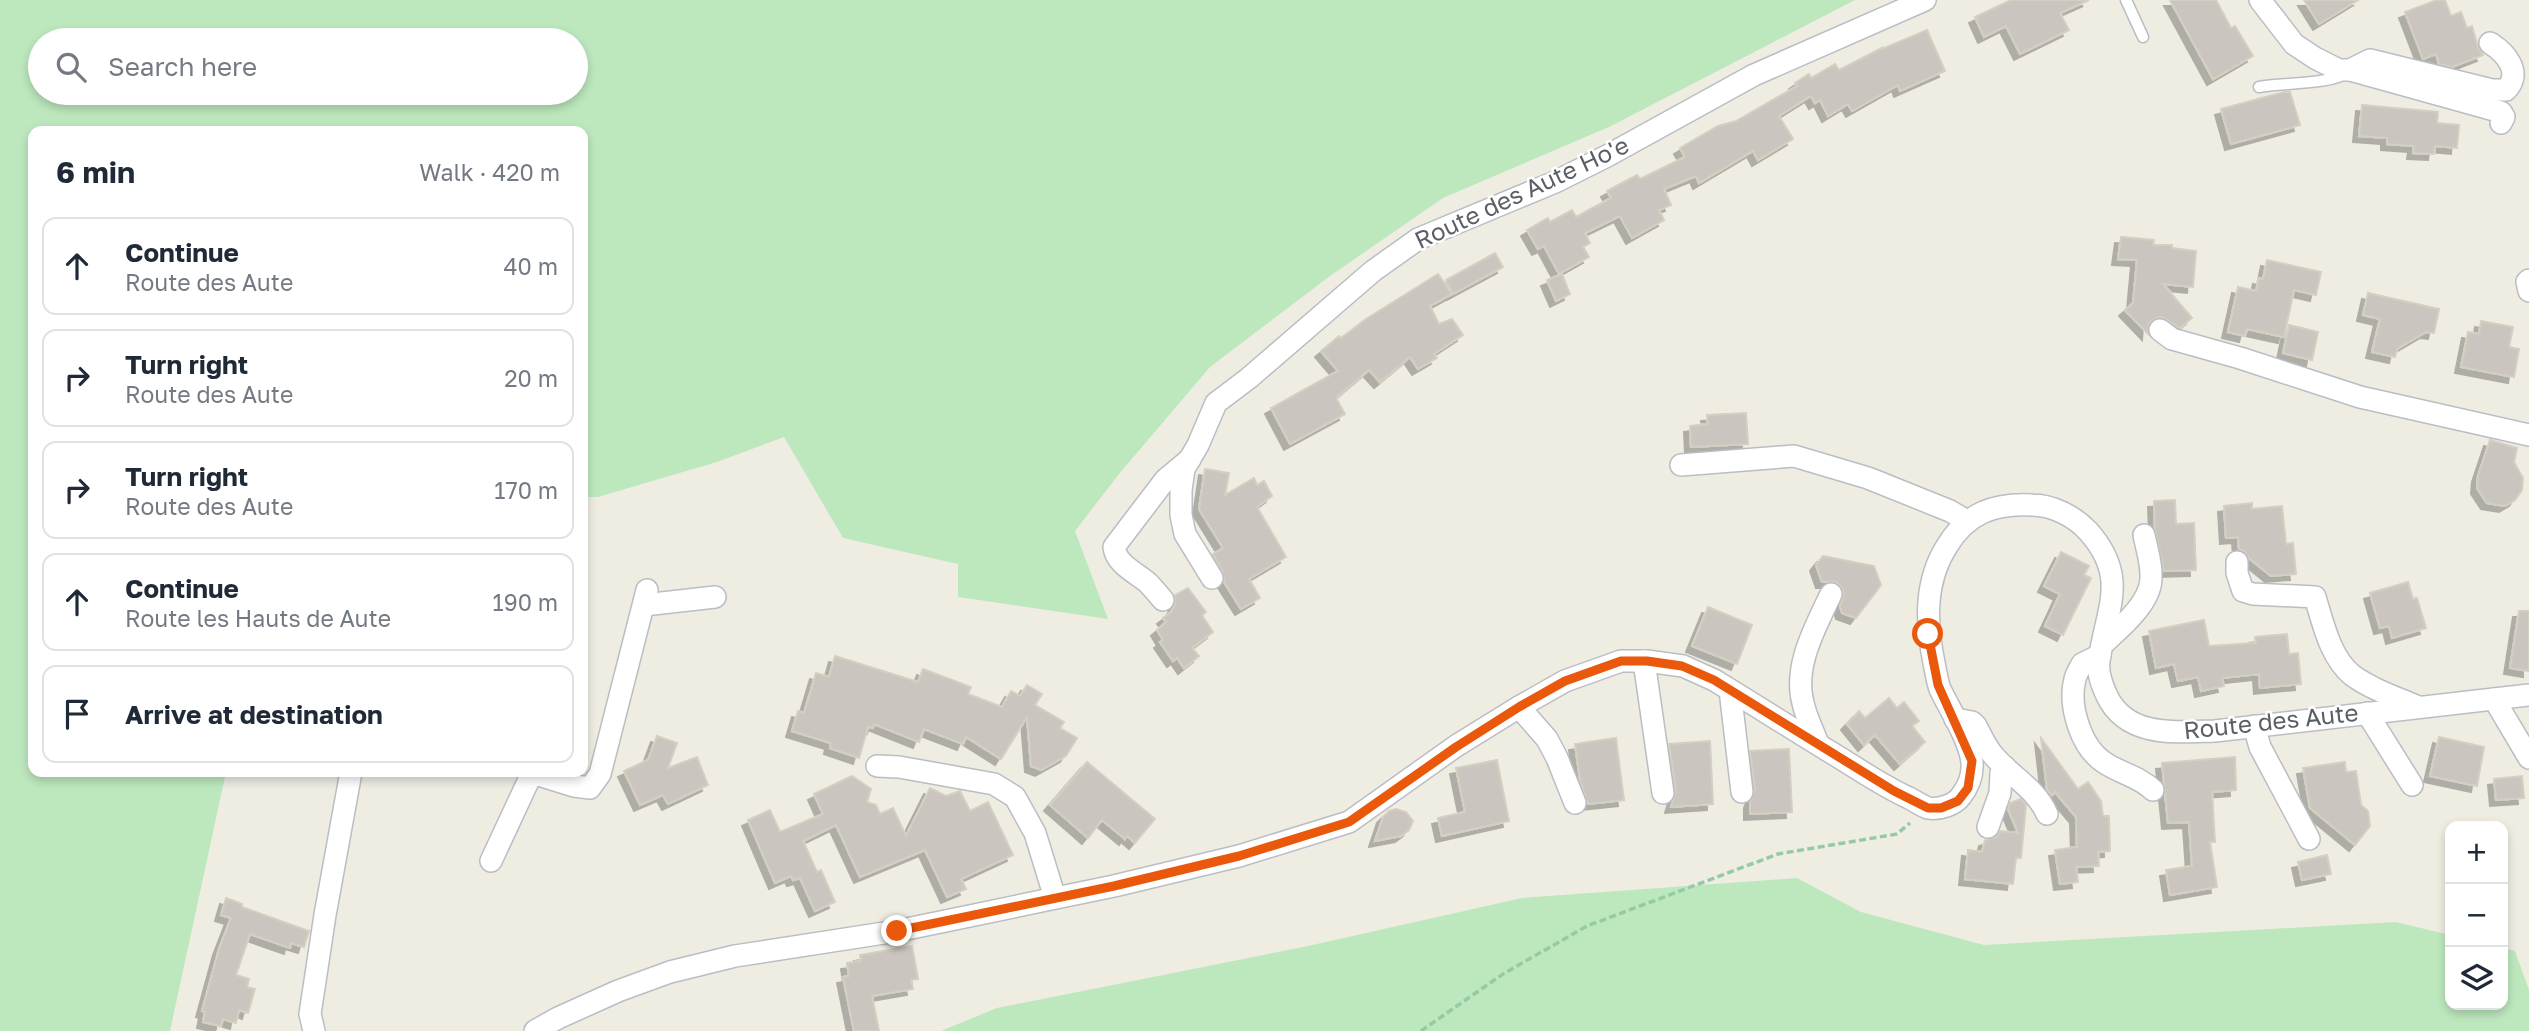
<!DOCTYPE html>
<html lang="en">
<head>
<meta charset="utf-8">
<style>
  body { margin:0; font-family:"Golos Text",sans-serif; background:#f2f2f3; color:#1f2937 }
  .controls { position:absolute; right:21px; bottom:21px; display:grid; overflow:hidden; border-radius:14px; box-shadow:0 4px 10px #0003 }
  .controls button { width:63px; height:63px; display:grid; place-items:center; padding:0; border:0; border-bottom:2px solid #e0e1e3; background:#fff; color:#1f2937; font:35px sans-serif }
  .stop { position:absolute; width:21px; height:21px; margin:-16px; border:5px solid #ea580c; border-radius:50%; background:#fff }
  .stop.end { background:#ea580c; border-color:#fff; box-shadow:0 2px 7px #0008 }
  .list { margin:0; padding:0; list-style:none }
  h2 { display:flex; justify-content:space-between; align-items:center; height:91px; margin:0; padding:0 28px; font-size:30px }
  h2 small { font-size:23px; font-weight:400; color:#747a83 }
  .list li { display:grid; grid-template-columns:46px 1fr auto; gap:21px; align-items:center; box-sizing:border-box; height:98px; margin:0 14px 14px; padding:0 14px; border:2px solid #e0e1e3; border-radius:14px }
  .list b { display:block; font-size:26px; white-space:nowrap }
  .list p { margin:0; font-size:23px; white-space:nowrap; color:#747a83 }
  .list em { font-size:23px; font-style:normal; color:#747a83 }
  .icon { flex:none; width:38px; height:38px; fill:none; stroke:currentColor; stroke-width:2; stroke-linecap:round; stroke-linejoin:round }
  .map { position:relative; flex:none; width:2529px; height:1031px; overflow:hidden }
  .search { position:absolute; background:#fff; box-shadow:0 4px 10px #0003; left:28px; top:28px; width:560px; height:77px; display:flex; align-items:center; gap:18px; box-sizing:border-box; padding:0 24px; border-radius:38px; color:#747a83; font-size:26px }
  .panel { position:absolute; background:#fff; box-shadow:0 4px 10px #0003; left:28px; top:126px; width:560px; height:651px; border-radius:14px }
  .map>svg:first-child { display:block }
</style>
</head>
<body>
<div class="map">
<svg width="2529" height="1031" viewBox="0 0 2529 1031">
  <defs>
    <filter id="shadow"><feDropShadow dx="-6" dy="6" stdDeviation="0" flood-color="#0004"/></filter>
  </defs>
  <rect width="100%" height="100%" fill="#efede2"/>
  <g fill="#bde8be" fill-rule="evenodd">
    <path d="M0,0H1855L1609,127L1443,198L1330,276L1210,367L1119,474L1075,531L1108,619L958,597V564L843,538L784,437L717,462L598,497H583V131H33V772H226L170,1031H0ZM40,40H576V93H40Z"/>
    <polygon points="1797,878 1861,912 1984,945 2396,922 2450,935 2450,1005 2503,1005 2503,948 2515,951 2529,990 2529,1031 941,1031 997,1008 1308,946 1522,898"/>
  </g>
  <g fill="#cac6bf" stroke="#d4cfc0" stroke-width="2" filter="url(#shadow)">
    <polygon points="2011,0 2089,0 2060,13 2069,30 2020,54 2006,26 1984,37 1975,17"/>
    <polygon points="2170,0 2216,0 2231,28 2235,26 2253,56 2213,79"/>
    <polygon points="2304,0 2358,0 2319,24"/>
    <polygon points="2437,0 2445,0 2451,16 2461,12 2467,28 2472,26 2478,48 2483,55 2452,67 2439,64 2436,54 2423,59 2405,12"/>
    <polygon points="1927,30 1945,71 1900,91 1898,85 1852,111 1848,104 1828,116 1820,100 1815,103 1811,96 1779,116 1793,139 1758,160 1753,151 1699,183 1696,176 1664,189 1671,205 1659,210 1664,220 1632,238 1620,216 1585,233 1590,243 1583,247 1589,257 1559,274 1544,246 1538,249 1527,230 1548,218 1550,222 1572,210 1576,217 1611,198 1607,191 1637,175 1640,179 1685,157 1680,148 1718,126 1736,121 1797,86 1795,83 1809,74 1811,78 1835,64 1839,70 1882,48 1882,49"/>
    <polygon points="2284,92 2290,92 2300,125 2231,144 2221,109"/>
    <polygon points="2362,105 2438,112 2437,123 2459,125 2457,148 2435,146 2434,154 2413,153 2414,146 2387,144 2387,138 2359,136"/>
    <polygon points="2121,237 2154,240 2153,245 2172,245 2172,248 2196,251 2193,287 2163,284 2192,318 2180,328 2162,317 2156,318 2149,323 2148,334 2125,310 2133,303 2137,260 2118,259"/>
    <polygon points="1495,253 1503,267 1453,294 1446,280"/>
    <polygon points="2267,260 2321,272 2316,295 2294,290 2284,337 2247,329 2245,336 2228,332 2238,287 2256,291 2259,278 2263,279"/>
    <polygon points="1438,274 1452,294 1430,306 1439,324 1452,319 1463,335 1434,354 1437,358 1418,369 1410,357 1380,382 1369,370 1336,398 1345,414 1290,444 1271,408 1338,371 1321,351 1339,336 1341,338 1366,319"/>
    <polygon points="1562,274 1570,294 1556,301 1547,280"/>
    <polygon points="2368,293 2439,309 2434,333 2426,332 2397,349 2395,357 2372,352 2380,319 2363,315"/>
    <polygon points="2481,321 2513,327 2509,347 2519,349 2514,377 2461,367 2468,332 2479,334"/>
    <polygon points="2289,325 2318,332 2312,360 2283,353"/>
    <polygon points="1746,413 1748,444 1691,447 1690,426 1708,424 1707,415"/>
    <polygon points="2490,440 2517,448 2514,462 2523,478 2522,490 2515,500 2505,506 2487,503 2477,488 2478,476"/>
    <polygon points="1205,469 1229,473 1225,495 1254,478 1257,485 1264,481 1272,496 1257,507 1286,557 1249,579 1260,598 1241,609 1224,582 1223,572 1213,554 1223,548 1199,509"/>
    <polygon points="2175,500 2176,524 2194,523 2196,570 2164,571 2155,529 2154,501"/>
    <polygon points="2252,503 2252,509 2282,506 2286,544 2293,543 2296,574 2271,576 2250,559 2244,551 2239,549 2238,537 2226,538 2224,506"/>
    <polygon points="2061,552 2089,566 2084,575 2091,578 2063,635 2045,626 2060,594 2044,586"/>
    <polygon points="1823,556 1874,566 1881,585 1856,618 1842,613 1840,606 1844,594 1841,586 1836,582 1822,582 1816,565"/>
    <polygon points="2408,582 2413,599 2417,598 2426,628 2392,638 2389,626 2380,628 2370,593"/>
    <polygon points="1188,588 1206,612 1202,615 1213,632 1192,648 1199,656 1184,668 1177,658 1173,661 1160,642 1163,640 1157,630 1166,622 1163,618 1171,612 1175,605 1175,595"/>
    <polygon points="1708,607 1752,625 1737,664 1692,646"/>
    <polygon points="2519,611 2529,611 2529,671 2510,668"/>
    <polygon points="2204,620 2209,646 2256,643 2255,637 2287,634 2289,654 2298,653 2301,684 2260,688 2259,674 2222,678 2224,686 2201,691 2198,677 2178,681 2174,664 2156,668 2149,631"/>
    <polygon points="835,656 918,682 923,669 971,687 968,694 1002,707 1011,691 1020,696 1027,685 1042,694 1035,705 1064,722 1060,728 1077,738 1066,756 1041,770 1031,766 1027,717 1001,759 966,737 963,744 924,729 919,742 874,724 873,728 868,727 859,758 830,748 831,743 792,731 798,711 804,713 816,673 829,677"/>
    <polygon points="1889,698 1897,708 1904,702 1919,721 1912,726 1925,742 1900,764 1875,735 1864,745 1847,724 1859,711 1865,718"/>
    <polygon points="657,736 677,743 668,768 697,757 708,785 668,804 663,795 640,805 624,771 648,760"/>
    <polygon points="2439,737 2484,747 2477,786 2430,776"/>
    <polygon points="1616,738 1624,800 1588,804 1580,780 1575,744"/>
    <polygon points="2041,738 2078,789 2088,782 2101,801 2103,816 2109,816 2110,851 2098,852 2099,866 2076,867 2078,882 2060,884 2055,850 2077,847 2076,817 2055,792 2052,795 2047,790"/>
    <polygon points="1710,741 1713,804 1671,807 1676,791 1669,744"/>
    <polygon points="1789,749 1792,812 1750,814 1750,802 1755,790 1750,751"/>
    <polygon points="2235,757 2236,790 2212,792 2215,842 2210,842 2217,887 2170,895 2166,870 2192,866 2189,822 2168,823 2162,763"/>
    <polygon points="1497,760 1509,821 1442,836 1438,818 1465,812 1456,768"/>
    <polygon points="1087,762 1155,819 1135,843 1127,836 1125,839 1102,820 1088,838 1050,805"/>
    <polygon points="2345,762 2346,772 2356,771 2361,805 2368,811 2370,826 2355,845 2310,808 2303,768"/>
    <polygon points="852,776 871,789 867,802 876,805 880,814 893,808 906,836 930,788 946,796 960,791 970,811 988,802 1013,855 961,879 966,889 947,897 925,850 860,877 836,825 803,841 817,872 821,870 835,902 815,911 800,878 793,880 791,876 775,883 748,820 770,810 780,832 823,814 814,794"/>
    <polygon points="2522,776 2524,798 2496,800 2494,779"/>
    <polygon points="2021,799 2026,805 2021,858 2016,858 2013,884 1965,879 1968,850 1982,852 1985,840 1996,837 2001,831 2018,833 2008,809 2010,803"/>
    <polygon points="1396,809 1406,812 1413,821 1409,830 1401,836 1375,841 1383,817 1389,811"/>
    <polygon points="2327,855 2331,874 2302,880 2298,862"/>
    <polygon points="226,898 242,904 242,907 309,931 304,947 291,943 290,948 250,934 236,975 249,979 247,987 255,989 248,1013 239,1010 236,1023 223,1019 221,1026 203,1022 205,1012 202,1011 219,949 231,918 221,915"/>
    <polygon points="912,946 918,979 911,980 913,989 872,996 879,1031 854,1031 843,977 849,976 847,963 861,961 860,955"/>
  </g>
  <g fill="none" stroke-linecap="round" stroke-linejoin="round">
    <g stroke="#babdc3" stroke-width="13">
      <g id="lane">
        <polyline points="2126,0 2143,37"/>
        <path d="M2259,87C2280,83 2329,84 2344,74"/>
      </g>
    </g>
    <g stroke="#babdc3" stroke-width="24">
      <g id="street">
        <path d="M2260,0L2294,44L2315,58L2339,70H2350L2370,60L2492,90H2506C2523,73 2506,53 2490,43"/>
        <polyline points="2350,70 2501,112 2504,117 2501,123"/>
        <polyline points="2529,280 2527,282 2529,291"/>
        <polyline points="2160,330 2172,339 2240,358 2360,397 2529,435"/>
        <polyline points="1681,465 1794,456 1868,478 1950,511 1967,521"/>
        <path d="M2237,562V573L2243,591L2253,594L2315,597C2323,623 2330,657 2352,675C2371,689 2395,697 2416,706"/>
        <polyline points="1212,578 1185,534 1181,515 1181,490 1184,469 1198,445 1216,403 1249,378 1373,271 1418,239 1555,182 1607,156 1754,75 1925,0"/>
        <path d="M1163,600C1158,594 1153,588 1148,583C1135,572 1116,564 1114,547L1165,480L1190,459"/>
        <polyline points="644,605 715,597"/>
        <path d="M2103,644C2120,628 2150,604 2151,579C2152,564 2147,550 2144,535"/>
        <path d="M2100,655L2082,664C2080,668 2076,674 2075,679C2068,706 2081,748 2105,763C2120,773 2140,777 2153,790"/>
        <polyline points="1644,661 1663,793"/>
        <polyline points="1730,690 1742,792"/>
        <polyline points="2494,699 2529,758"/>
        <polyline points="1519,707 1547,739 1557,758 1575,803"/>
        <polyline points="2367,713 2412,785"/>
        <path d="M1955,719L1972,722L1976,726C1981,735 1986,747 1993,755C2011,777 2035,787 2047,814"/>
        <polyline points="2254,726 2260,747 2309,839"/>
        <path d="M1818,744C1813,730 1806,717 1803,703C1793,666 1816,626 1831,594"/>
        <polyline points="877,766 899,767 994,784 1015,797 1035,833 1055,898"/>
        <polyline points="529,772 574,786 590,788 600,774 647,590"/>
        <polyline points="1988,827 2000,793 2001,773 2005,767"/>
        <polyline points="491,861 532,773"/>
        <polyline points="314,1031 310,1014 325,915 351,772"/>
        <path d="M535,1031L558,1018L618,991L670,972L735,956L897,931L1114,886L1239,856L1349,822L1456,746L1519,707L1565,681L1621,661H1647L1683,666L1714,680C1752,703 1789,727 1827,750C1854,766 1880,785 1909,798C1915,801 1922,806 1928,808C1939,810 1955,805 1961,796C1969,786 1973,775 1972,762C1969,739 1950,710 1940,689C1937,681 1936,672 1934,663C1926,623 1924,582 1947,546C1967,513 1994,503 2032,505C2052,505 2074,516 2088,531C2130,578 2106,609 2099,661C2097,673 2102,685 2107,696C2127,738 2176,732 2215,731L2529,695"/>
      </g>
    </g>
    <polyline stroke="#95caa6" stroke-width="3.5" stroke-dasharray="7 3.5" stroke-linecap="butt" points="1421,1031 1503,974 1587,926 1778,854 1897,834 1910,823"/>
    <use href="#lane" stroke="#fff" stroke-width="10"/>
    <use href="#street" stroke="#fff" stroke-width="21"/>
  </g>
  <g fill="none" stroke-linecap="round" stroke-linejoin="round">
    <polyline stroke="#ea580c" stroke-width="9" points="897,931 1114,886 1239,856 1349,822 1456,747 1519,707 1565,681 1621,661 1647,661 1682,666 1714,680 1894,791 1928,808 1941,808 1958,801 1968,788 1972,761 1938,685 1928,634"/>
  </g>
  <g text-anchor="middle" stroke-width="5" stroke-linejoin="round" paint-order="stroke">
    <g font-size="24" fill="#5b5f65" stroke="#fff">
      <text transform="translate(1522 193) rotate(-25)" y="8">Route des Aute Ho'e</text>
      <text transform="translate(2271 722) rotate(-6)" y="8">Route des Aute</text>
    </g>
  </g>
</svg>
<div class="controls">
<button>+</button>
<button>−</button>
<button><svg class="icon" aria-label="layers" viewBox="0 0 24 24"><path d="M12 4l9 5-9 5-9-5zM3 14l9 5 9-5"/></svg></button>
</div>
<div class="stop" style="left:1928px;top:634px"></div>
<div class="stop end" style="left:897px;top:931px"></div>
<div class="search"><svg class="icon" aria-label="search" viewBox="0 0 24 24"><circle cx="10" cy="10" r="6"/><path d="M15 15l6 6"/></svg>Search here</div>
<section class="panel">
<h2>6 min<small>Walk · 420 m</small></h2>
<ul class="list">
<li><svg class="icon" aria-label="ahead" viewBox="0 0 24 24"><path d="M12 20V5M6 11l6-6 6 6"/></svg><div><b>Continue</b><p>Route des Aute</p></div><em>40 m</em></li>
<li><svg class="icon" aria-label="right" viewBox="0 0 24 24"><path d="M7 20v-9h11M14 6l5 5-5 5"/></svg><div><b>Turn right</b><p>Route des Aute</p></div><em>20 m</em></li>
<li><svg class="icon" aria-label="right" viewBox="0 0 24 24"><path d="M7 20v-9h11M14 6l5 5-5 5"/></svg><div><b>Turn right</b><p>Route des Aute</p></div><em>170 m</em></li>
<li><svg class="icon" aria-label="ahead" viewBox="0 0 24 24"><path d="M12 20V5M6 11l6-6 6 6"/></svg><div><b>Continue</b><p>Route les Hauts de Aute</p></div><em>190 m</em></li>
<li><svg class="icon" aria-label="arrive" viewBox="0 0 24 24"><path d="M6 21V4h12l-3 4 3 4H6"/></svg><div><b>Arrive at destination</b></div></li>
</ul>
</section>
</div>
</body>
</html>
